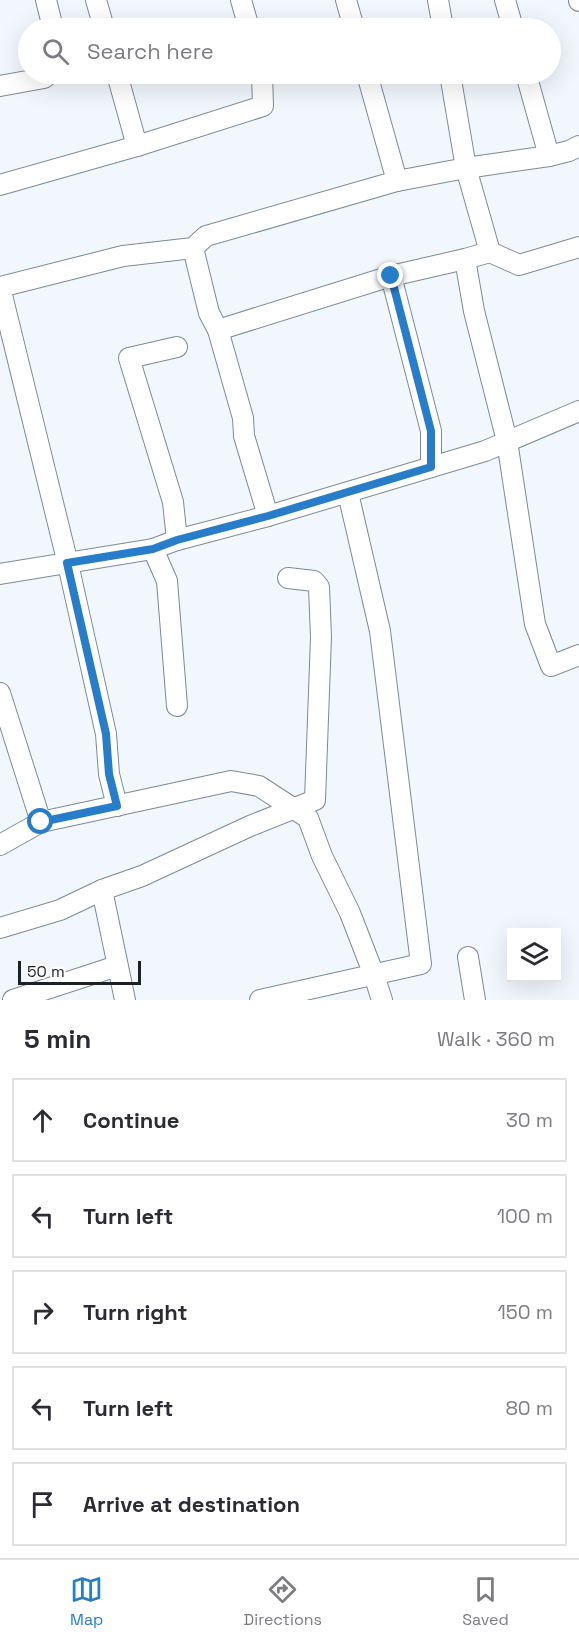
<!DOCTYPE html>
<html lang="en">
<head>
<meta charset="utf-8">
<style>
  body { margin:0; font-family:"Space Grotesk",sans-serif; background:#f2f2f3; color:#2b2b33 }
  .controls { position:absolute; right:18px; bottom:18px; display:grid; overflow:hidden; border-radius:0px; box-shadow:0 6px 24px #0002 }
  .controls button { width:54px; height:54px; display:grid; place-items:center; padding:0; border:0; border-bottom:2px solid #e1e1e2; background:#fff; color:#2b2b33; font:30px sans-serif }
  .scale { position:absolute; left:18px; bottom:15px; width:123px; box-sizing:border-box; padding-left:6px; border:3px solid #1c2126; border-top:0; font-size:16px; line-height:21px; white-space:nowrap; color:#1c2126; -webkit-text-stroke:4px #fff; paint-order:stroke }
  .stop { position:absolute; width:18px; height:18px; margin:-14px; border:4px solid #287dcb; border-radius:50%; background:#fff }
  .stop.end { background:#287dcb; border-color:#fff; box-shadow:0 2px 6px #0008 }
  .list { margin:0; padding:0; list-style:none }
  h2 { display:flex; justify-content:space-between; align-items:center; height:78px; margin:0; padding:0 24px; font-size:26px }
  h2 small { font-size:20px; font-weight:400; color:#7c7c81 }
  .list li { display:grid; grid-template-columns:39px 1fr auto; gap:18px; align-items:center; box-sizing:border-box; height:84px; margin:0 12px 12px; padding:0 12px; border:2px solid #e1e1e2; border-radius:0px }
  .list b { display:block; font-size:22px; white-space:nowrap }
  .list em { font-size:20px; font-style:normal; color:#7c7c81 }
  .icon { flex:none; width:33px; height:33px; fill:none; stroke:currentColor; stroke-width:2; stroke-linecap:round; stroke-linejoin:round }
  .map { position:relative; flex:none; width:579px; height:1000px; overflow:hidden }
  .search { position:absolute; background:#fff; box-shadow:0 6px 24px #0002; left:18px; right:18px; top:18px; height:66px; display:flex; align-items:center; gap:15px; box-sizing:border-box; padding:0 21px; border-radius:33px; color:#7c7c81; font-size:22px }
  .sheet { height:558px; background:#fff }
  nav { display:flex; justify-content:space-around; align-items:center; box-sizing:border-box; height:84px; border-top:2px solid #e1e1e2; background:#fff; font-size:16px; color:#7c7c81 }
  nav a { display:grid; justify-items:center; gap:3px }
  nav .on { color:#287dcb }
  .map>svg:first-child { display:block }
</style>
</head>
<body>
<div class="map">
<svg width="579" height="1000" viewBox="0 0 579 1000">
  <rect width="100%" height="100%" fill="#f2f7fd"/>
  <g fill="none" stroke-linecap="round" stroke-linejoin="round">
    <g stroke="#7e8a97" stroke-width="22">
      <g id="street">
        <polyline points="46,0 53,28"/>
        <polyline points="96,0 104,28"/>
        <polyline points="241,0 249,28"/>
        <polyline points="346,0 354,28"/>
        <polyline points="438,0 443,28"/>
        <polyline points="505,0 513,28"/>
        <polyline points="579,0 579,1"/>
        <polyline points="117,74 137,146"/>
        <polyline points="367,74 397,181"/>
        <polyline points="450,74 466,168 490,252"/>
        <polyline points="526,74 549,156"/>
        <polyline points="0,86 44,78 49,74"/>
        <polyline points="0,185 137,146 263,106 262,74"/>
        <polyline points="193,248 209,313 218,330 243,418 244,436 268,516"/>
        <polyline points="465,259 474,311 507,441 535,624 551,666 579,655"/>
        <polyline points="391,276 431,431 431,467"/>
        <polyline points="0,287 123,256 193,248 206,236 397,181 466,168 549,156 569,151 579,146"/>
        <polyline points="0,287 68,564 106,734 109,774 117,806"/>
        <polyline points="218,330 391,276 465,259 490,252 519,265 579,247"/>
        <polyline points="177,347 129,358 173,502 177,540"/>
        <polyline points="153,549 167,581 177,706"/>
        <polyline points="0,574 153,549 177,540 268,516 485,451 579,411"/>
        <polyline points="0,693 41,822 0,845"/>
        <polyline points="41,822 231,781 259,786 308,818 322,856 350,913 374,975 382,1000"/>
        <polyline points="102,890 125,1000"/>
        <polyline points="0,928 60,910 102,890 142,876 250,826 315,800 321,637 319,587 314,581 288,578"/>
        <polyline points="468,957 475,1000"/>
        <polyline points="13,1000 117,966"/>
        <polyline points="260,1000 421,964 380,631 348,493"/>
      </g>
    </g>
    <use href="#street" stroke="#fff" stroke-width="20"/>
  </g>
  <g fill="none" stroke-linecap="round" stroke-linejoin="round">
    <polyline stroke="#287dcb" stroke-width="8" points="41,822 117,806 109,774 106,734 67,563 153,549 177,540 268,516 431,467 431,431 391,276"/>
  </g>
</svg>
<div class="controls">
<button><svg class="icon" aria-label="layers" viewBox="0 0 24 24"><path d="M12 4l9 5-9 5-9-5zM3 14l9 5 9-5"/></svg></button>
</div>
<div class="scale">50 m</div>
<div class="stop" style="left:41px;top:822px"></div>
<div class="stop end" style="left:391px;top:276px"></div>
<div class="search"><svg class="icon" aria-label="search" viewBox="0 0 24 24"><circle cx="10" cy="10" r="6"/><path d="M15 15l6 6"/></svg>Search here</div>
</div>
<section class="sheet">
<h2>5 min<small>Walk · 360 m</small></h2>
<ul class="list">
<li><svg class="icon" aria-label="ahead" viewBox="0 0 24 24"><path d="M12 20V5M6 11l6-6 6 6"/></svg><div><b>Continue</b></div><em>30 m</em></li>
<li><svg class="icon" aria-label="left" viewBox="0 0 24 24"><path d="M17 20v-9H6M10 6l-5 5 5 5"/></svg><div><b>Turn left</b></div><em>100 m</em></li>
<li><svg class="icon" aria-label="right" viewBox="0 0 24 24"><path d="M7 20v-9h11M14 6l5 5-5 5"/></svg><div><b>Turn right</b></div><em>150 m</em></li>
<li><svg class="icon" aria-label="left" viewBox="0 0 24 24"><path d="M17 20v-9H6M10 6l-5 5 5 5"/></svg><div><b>Turn left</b></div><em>80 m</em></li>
<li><svg class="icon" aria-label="arrive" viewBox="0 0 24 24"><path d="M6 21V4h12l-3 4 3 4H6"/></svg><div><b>Arrive at destination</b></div></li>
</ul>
</section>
<nav>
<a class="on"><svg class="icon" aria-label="map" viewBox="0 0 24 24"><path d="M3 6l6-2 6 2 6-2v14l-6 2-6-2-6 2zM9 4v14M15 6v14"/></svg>Map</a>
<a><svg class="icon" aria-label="directions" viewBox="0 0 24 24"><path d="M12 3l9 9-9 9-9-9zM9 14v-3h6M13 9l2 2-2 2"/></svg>Directions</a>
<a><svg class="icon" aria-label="saved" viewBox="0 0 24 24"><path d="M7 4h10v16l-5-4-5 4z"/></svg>Saved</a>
</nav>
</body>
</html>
